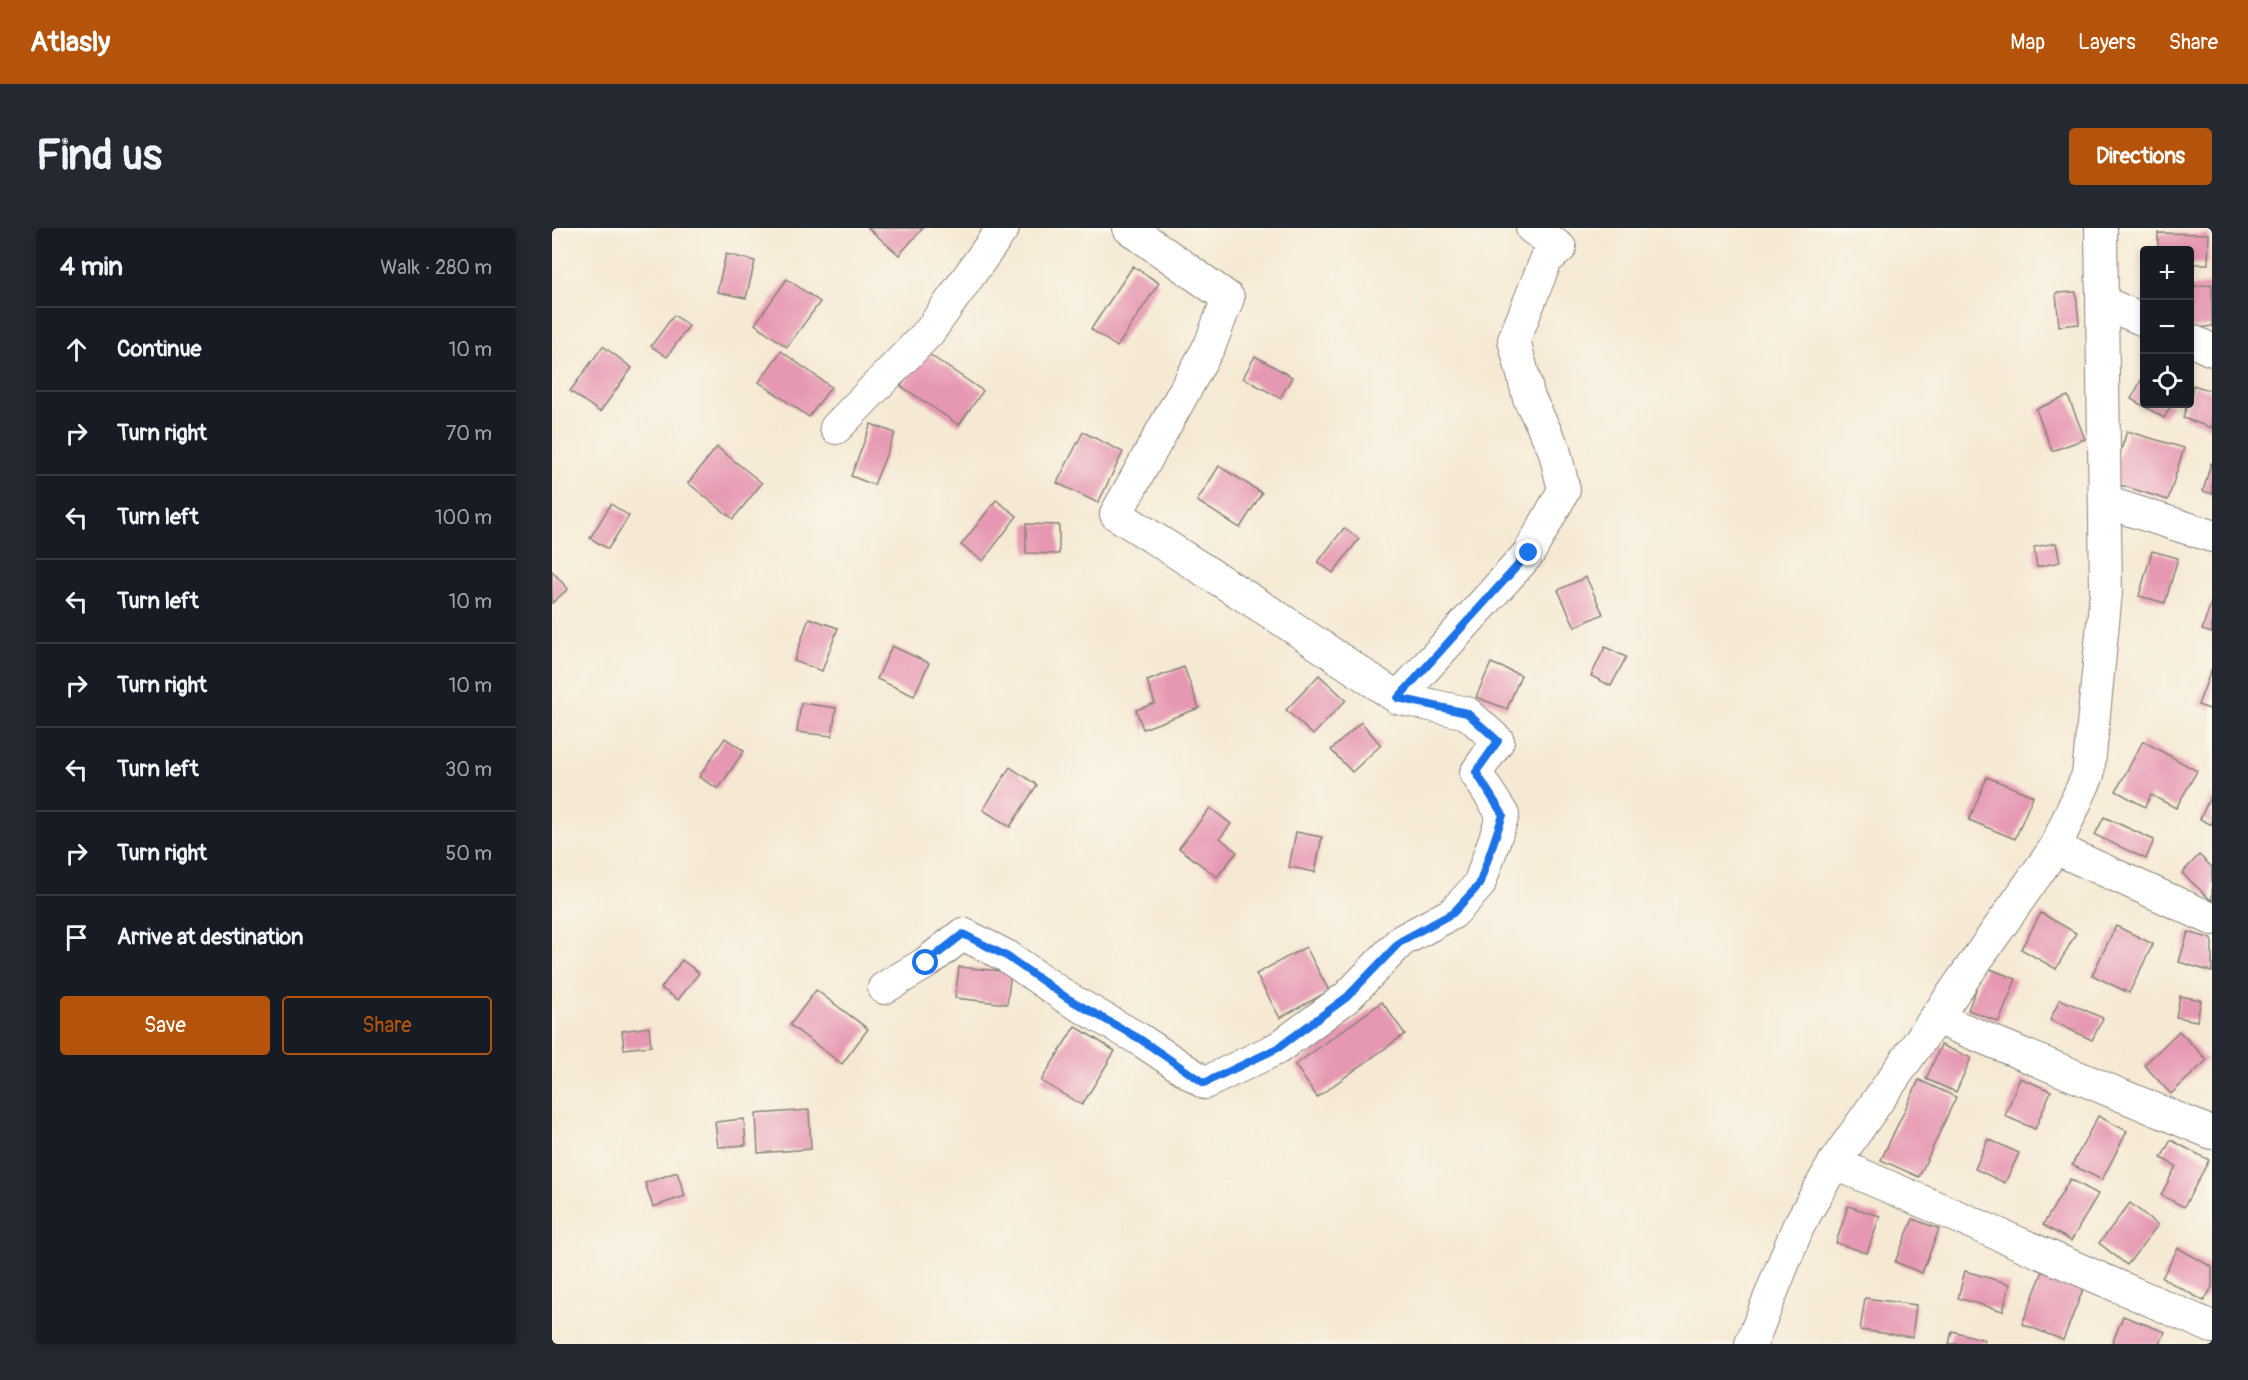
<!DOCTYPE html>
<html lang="en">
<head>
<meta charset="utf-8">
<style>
  body { margin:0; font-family:Pangolin,sans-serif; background:#242831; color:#f1f3f6 }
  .controls { position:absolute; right:18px; top:18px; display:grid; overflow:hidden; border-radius:6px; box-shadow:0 3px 9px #0003 }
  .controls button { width:54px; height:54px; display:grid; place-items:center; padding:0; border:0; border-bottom:2px solid #363941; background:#171b24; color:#f1f3f6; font:30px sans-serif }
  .stop { position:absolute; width:18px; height:18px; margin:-14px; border:4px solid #1a73e8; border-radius:50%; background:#fff }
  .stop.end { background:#1a73e8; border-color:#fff; box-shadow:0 2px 6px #0008 }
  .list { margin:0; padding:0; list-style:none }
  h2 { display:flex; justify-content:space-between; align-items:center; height:78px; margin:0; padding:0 24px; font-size:26px }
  h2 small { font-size:20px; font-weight:400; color:#9ea1a6 }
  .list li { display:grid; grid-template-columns:39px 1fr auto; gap:18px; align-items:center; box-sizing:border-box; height:84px; padding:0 24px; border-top:2px solid #363941 }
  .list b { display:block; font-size:22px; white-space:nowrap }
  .list em { font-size:20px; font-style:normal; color:#9ea1a6 }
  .actions { display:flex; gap:12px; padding:18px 24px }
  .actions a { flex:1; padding:14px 0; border:2px solid #b45309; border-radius:6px; text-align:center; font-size:21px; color:#b45309 }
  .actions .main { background:#b45309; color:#fff }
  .icon { flex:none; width:33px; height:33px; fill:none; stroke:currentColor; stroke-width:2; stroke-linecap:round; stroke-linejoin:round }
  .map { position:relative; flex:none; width:1660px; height:1116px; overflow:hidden; border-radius:6px }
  header { display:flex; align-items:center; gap:36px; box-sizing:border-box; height:84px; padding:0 30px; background:#b45309; color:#fff }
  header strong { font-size:28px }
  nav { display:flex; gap:33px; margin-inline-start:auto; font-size:21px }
  .intro { display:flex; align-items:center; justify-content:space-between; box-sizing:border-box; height:144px; padding:0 36px }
  h1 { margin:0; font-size:42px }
  .button { padding:15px 27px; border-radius:6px; background:#b45309; color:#fff; font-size:21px; font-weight:700 }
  main { display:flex; gap:36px; padding:0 36px }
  aside { flex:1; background:#171b24; border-radius:6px; box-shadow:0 3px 9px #0003 }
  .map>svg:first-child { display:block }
</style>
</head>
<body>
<header>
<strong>Atlasly</strong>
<nav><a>Map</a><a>Layers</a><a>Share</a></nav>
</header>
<div class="intro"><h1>Find us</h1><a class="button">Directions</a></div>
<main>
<aside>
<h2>4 min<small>Walk · 280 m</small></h2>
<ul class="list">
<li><svg class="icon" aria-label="ahead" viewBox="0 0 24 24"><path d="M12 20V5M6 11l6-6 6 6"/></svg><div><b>Continue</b></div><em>10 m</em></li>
<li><svg class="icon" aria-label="right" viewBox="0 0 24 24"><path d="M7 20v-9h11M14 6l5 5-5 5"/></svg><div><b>Turn right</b></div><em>70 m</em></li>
<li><svg class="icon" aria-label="left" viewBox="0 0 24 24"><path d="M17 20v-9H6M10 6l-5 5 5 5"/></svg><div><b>Turn left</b></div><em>100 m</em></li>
<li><svg class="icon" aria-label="left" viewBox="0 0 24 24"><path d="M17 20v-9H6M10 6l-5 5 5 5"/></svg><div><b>Turn left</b></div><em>10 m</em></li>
<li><svg class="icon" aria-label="right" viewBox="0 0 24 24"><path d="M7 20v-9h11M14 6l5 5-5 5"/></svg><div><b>Turn right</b></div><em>10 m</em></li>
<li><svg class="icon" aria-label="left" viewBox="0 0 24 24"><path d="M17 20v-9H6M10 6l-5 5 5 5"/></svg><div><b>Turn left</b></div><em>30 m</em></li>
<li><svg class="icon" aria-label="right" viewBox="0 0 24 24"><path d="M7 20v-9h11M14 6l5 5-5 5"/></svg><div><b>Turn right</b></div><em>50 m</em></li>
<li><svg class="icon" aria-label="arrive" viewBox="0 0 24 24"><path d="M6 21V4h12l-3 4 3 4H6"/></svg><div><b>Arrive at destination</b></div></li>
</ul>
<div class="actions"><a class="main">Save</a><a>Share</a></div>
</aside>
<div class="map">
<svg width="1660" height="1116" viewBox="0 0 1660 1116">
  <rect width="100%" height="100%" fill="#fbf7ec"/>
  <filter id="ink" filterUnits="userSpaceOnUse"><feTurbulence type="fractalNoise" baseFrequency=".0167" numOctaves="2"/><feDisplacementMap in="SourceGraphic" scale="12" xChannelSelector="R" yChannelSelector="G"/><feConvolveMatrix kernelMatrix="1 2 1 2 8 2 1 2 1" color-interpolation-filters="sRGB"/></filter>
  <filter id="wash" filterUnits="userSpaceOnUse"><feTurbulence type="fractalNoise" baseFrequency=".008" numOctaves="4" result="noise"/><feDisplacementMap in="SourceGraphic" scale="24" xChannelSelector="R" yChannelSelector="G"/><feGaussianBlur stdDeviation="1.35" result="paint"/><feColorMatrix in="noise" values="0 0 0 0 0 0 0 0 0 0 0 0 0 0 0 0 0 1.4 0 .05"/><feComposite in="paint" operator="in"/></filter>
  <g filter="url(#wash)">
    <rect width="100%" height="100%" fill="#f5e9d3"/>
    <g id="blocks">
      <g fill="#e698b2">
        <polygon points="316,0 371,0 347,27"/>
        <polygon points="1606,5 1657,6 1656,36 1638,36 1638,22 1606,22"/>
        <polygon points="174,26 203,33 194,70 165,64"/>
        <polygon points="581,38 607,55 565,119 539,101"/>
        <polygon points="235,51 268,74 235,119 203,96"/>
        <polygon points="1660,56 1660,98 1638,101 1638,59"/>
        <polygon points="1524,64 1527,96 1507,98 1504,65"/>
        <polygon points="122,87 137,98 115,129 99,118"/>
        <polygon points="51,118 80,140 48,184 18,163"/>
        <polygon points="229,123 279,159 257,189 207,154"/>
        <polygon points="372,123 431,163 407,197 349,158"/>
        <polygon points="703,128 740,149 728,170 691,150"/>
        <polygon points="1592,147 1592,176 1620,176 1612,190 1579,171"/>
        <polygon points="1641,157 1660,163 1660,200 1631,190 1635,176 1638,176"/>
        <polygon points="1516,168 1533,211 1500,223 1484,181"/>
        <polygon points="319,196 343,205 322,257 299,248"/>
        <polygon points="1575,203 1632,220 1616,272 1559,254"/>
        <polygon points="531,204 571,224 546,275 505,255"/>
        <polygon points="165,219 210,255 181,291 136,255"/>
        <polygon points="1659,235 1660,236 1660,266 1651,263"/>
        <polygon points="667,238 710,265 688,300 645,273"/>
        <polygon points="444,272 465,288 431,333 409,317"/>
        <polygon points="59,276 77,288 56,321 38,310"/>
        <polygon points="474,296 507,297 507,326 474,325"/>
        <polygon points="792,300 807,311 781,345 766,334"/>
        <polygon points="1504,315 1508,334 1485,339 1482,319"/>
        <polygon points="1600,323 1626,330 1613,375 1587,368"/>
        <polygon points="0,343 16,361 0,375"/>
        <polygon points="1034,349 1051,386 1023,399 1006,362"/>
        <polygon points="1660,372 1660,405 1650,402"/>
        <polygon points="257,390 286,400 270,443 242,433"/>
        <polygon points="340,418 377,435 362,468 325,451"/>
        <polygon points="1053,419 1074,429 1059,458 1039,448"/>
        <polygon points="939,435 969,447 955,481 924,469"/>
        <polygon points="632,439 647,480 591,501 584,482 603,475 595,453"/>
        <polygon points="1660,440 1660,482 1646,477"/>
        <polygon points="767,447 794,472 761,507 734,482"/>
        <polygon points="249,475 284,480 280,508 245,504"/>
        <polygon points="809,494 829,517 800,544 779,522"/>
        <polygon points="173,510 192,523 166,561 147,549"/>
        <polygon points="1591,513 1645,543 1624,580 1599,567 1593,579 1564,563"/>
        <polygon points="458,539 485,557 458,599 431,582"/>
        <polygon points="1435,549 1481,568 1463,611 1417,592"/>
        <polygon points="1660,565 1660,597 1648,591"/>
        <polygon points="658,580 679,596 668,610 685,624 665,649 627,620"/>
        <polygon points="1552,589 1602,612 1594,631 1543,607"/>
        <polygon points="744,604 770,609 763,644 737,639"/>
        <polygon points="1647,627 1660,639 1660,673 1630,645"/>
        <polygon points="1489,685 1524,705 1504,741 1469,721"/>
        <polygon points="1564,698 1601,716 1577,765 1540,747"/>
        <polygon points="1636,704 1660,711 1660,744 1627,734"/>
        <polygon points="754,719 777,763 728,790 704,746"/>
        <polygon points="130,732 147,745 126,772 109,760"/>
        <polygon points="407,739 459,744 455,776 403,770"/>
        <polygon points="1433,739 1464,751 1447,794 1416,782"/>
        <polygon points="264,762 316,801 290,836 238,797"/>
        <polygon points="1628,768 1649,772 1645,793 1624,789"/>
        <polygon points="1508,771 1551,790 1540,812 1498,792"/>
        <polygon points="830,774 853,806 765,869 743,837"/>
        <polygon points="523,798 563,823 530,877 489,853"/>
        <polygon points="97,799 99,818 72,821 70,803"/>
        <polygon points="1627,803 1655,832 1619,866 1592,837"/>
        <polygon points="1389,817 1419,830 1404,864 1374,851"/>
        <polygon points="1468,850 1499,863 1483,901 1453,888"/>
        <polygon points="1367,852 1404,869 1367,949 1329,932"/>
        <polygon points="257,882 259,921 206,925 204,886"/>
        <polygon points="1546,888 1575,903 1550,952 1520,937"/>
        <polygon points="192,891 194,917 166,919 163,894"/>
        <polygon points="1436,911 1467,925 1453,955 1423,941"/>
        <polygon points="1619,912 1657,932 1632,979 1609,967 1624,938 1609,930"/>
        <polygon points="125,944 133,968 101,979 93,955"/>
        <polygon points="1518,951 1546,966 1519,1013 1491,997"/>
        <polygon points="1578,975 1606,997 1575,1037 1547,1015"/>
        <polygon points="1296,978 1328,988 1315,1025 1284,1015"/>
        <polygon points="1361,991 1387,1001 1370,1045 1343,1034"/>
        <polygon points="1626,1020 1660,1039 1660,1059 1652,1073 1610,1050"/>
        <polygon points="1413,1043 1458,1056 1451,1083 1406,1070"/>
        <polygon points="1491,1043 1532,1059 1511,1112 1470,1096"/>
        <polygon points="1313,1070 1364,1077 1360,1109 1308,1102"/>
        <polygon points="1571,1088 1613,1104 1608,1116 1560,1116"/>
        <polygon points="1400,1103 1433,1112 1431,1116 1397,1116"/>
      </g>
    </g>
  </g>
  <g filter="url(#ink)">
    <use href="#blocks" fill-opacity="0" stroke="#888278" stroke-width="1.5"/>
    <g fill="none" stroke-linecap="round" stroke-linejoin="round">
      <g stroke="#888278" stroke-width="34">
        <g id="minor">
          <polyline points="577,0 676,70 658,117 564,286 724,388 846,470 977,325 1012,262 1002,221 977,170 962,112 994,32 1008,20 980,0"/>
          <polyline points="1550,74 1592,92"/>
          <polyline points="1638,112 1660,122"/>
          <polyline points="284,200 377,104 451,0"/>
          <polyline points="1553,274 1660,308"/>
          <polyline points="1503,620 1660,691"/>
          <polyline points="332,760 374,735 411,706 456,729 515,770 587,811 653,855 726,820 795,769 849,713 901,685 927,657 951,587 924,545 946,513 915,485 846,470"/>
          <polyline points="1384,790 1660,905"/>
          <polyline points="1282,935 1660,1099"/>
          <polyline points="1199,1116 1246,999 1282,935 1503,620 1536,547 1554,365 1549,0"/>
        </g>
      </g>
      <use href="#minor" stroke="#fff" stroke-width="32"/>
    </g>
  </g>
  <g fill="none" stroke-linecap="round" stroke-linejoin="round" filter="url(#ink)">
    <polyline stroke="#1a73e8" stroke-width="8" points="374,735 411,706 456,729 515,770 588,811 652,855 726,820 795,769 849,713 901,685 927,657 951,587 924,544 946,513 915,485 846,470 977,325"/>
  </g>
</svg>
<div class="controls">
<button>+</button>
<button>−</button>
<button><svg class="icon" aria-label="locate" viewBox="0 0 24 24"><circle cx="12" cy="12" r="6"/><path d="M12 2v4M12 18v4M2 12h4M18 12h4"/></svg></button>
</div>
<div class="stop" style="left:374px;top:735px"></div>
<div class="stop end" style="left:977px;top:325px"></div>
</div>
</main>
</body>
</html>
